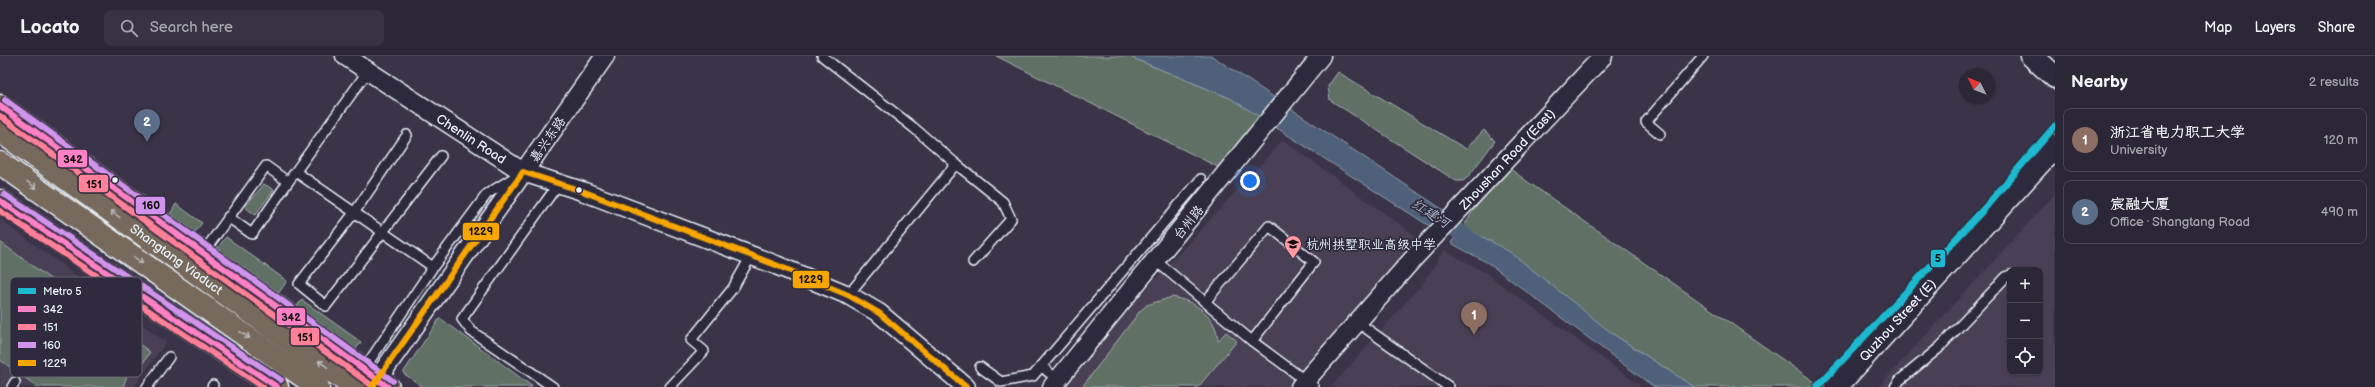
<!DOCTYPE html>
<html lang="en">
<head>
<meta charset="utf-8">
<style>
  body { margin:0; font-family:"Balsamiq Sans","LXGW WenKai TC",sans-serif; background:#383342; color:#f1f3f6 }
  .controls { position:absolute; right:12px; bottom:12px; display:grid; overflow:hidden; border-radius:8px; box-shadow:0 1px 3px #0004 }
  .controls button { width:36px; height:36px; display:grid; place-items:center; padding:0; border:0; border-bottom:1px solid #484451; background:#2c2736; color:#f1f3f6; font:20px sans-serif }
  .compass { position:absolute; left:1959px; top:12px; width:36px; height:36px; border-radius:50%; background:#2c2736; box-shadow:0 1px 3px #0004; rotate:312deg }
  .you { position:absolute; left:1250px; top:125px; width:14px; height:14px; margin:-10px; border:3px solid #fff; border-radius:50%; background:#1a73e8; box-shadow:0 0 0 6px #1a73e833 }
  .badge { display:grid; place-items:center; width:26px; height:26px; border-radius:50%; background:#d6ab8b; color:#fff; font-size:13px; font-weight:700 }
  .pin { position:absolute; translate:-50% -33px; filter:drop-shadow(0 1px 2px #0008) }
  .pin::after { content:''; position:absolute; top:21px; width:14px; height:12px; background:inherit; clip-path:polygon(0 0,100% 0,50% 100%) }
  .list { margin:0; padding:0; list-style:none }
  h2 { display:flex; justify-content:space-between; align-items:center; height:52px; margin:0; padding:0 16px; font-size:17px }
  h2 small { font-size:13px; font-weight:400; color:#a6a5ad }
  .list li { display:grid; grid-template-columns:26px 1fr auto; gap:12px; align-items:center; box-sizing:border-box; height:64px; margin:0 8px 8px; padding:0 8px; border:1px solid #484451; border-radius:8px }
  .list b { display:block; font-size:15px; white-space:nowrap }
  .list p { margin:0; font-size:13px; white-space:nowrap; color:#a6a5ad }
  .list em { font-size:13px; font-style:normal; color:#a6a5ad }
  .icon { flex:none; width:22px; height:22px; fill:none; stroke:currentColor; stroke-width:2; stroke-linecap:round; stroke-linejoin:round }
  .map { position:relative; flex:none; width:2055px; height:331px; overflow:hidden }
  header { display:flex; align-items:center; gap:24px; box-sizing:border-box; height:56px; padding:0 20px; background:#2c2736; border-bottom:1px solid #484451 }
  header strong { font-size:19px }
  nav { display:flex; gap:22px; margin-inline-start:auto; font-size:14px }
  .search { width:280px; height:36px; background:#383342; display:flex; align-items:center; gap:10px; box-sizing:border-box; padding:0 14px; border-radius:8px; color:#a6a5ad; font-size:15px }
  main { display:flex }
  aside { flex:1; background:#2c2736 }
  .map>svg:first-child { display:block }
</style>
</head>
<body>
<header>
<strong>Locato</strong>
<div class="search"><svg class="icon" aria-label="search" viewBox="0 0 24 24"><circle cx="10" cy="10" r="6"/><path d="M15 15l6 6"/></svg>Search here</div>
<nav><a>Map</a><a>Layers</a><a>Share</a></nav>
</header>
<main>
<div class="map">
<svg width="2055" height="331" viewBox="0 0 2055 331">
  <rect width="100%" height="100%" fill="#3b3448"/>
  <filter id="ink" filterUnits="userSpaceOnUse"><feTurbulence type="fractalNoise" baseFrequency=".025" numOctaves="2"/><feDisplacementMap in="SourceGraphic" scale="8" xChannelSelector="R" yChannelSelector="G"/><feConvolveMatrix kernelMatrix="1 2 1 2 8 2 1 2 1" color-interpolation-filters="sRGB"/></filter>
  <g filter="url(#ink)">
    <g fill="#4a3f55" fill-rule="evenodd">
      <polygon points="1283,84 1424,186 1302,331 1067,331 1105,278"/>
      <path d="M2055,138V331H1878ZM2010,214H2040V316H2010Z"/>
      <polygon points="0,163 166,286 134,331 0,331"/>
      <polygon points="1444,194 1484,216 1642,331 1331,331 1423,227"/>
    </g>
    <g fill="#606f65" stroke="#a4b0ae">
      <polygon points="996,0 1128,0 1230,42 1268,66 1228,116"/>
      <polygon points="1338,16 1466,93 1484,74 1495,85 1468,121 1463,125 1456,125 1330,44 1328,30"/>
      <polygon points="1505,109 1528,126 1822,331 1694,331 1613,278 1463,170"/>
      <polygon points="264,128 274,134 255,159 245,151"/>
      <polygon points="176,148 202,167 194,177 169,160"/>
      <polygon points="226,181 287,225 278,238 216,194"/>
      <polygon points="0,186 150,296 143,307 129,298 129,314 123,331 38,331 0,304"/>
      <path d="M1172,241C1195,245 1217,260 1218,285L1226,276L1237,285L1198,331H1082L1140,255L1147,249Z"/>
      <polygon points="302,244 361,286 354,296 296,251"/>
      <polygon points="440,262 533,331 423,331 403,317"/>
    </g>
    <g fill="#4f617a" stroke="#8c9bac">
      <polygon points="1128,0 1212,0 1445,155 1434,173 1230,42"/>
      <polygon points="1463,170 1510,196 1613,278 1694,331 1655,331 1650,328 1488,207 1451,187"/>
    </g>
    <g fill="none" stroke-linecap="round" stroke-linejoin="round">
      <polyline stroke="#4f617a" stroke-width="16" points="1436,161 1477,187"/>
      <g stroke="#e8f1f8" stroke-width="12">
        <g id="service">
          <polyline points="822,0 914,72 956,108 848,239"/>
          <polyline points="1660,78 1646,66 1703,0"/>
          <polyline points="407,79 354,157 299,228 326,250 441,100"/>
          <polyline points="956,108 1003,146 1011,163 973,206"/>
          <polyline points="296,116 433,211"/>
          <polyline points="228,161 252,178 288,126"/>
          <polyline points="203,197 266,110 288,126 368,15"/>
          <polyline points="1156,205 1252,285 1314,331"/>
          <polyline points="1205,246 1269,170 1314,206 1252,285"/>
          <polyline points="1357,266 1449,331"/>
          <polyline points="1041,310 1058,324"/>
          <polyline points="980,311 1001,326 1033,320 1201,123"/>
          <polyline points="364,313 433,211 487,138 513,122"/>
          <polyline points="12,331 15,326"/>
          <polyline points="147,331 169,301"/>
          <polyline points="212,331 213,329"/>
          <polyline points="553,331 471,275 462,263 559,127"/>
          <polyline points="670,331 704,295 691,284 733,232 751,200"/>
          <polyline points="1895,331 1900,324 1939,292 2006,221 2010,219"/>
        </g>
      </g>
      <g stroke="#e8f1f8" stroke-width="21">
        <g id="minor">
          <path id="s1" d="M345,0L523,116L582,135L776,209L848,239L879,257L966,331"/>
          <polyline points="372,331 605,0"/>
          <polyline points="1052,331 1321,0"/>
          <path id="s2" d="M1300,331L1412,204L1603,0"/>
        </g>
      </g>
      <g stroke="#e8f1f8" stroke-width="25">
        <g id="tertiary">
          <polyline points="2032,0 2055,21"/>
          <path id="s3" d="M1836,331L2055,90"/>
        </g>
      </g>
      <g stroke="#e8f1f8" stroke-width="25">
        <g id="primary">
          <polyline points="0,50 388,331"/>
          <polyline points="0,145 277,331"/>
        </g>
      </g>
      <g stroke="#e8f1f8" stroke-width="25">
        <g id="trunk">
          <path id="s4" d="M0,75L354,331"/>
          <polyline points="0,107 318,331"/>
        </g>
      </g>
      <use href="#service" stroke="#2f2a3d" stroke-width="9"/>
      <use href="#minor" stroke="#2f2a3d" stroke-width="18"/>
      <use href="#tertiary" stroke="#2f2a3d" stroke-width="22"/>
      <use href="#primary" stroke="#77695c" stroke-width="22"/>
      <use href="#trunk" stroke="#77695c" stroke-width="22"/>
      <g stroke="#2f2a3d" stroke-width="9">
        <g id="bus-1">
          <polyline points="0,50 388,331"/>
          <polyline points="0,145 277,331"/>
        </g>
      </g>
      <g stroke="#2f2a3d" stroke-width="9">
        <g id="bus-2">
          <polyline points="0,60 374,331"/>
          <polyline points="0,155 263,331"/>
        </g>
      </g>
      <g stroke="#2f2a3d" stroke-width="9">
        <g id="bus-3">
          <polyline points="5,44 393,325"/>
          <polyline points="4,138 281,324"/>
        </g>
      </g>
      <g stroke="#2f2a3d" stroke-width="9">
        <polyline id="bus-4" points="372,331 523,116 582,135 776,209 848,239 879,257 966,331"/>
      </g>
      <use href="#bus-1" stroke="#ff80c5" stroke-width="6"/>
      <use href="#bus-2" stroke="#ff8098" stroke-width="6"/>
      <use href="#bus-3" stroke="#d193ec" stroke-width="6"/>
      <use href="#bus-4" stroke="#f7a600" stroke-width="6"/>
      <g stroke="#2f2a3d" stroke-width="10">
        <polyline id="metro-1" points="1817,331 1983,154 2055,70"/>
      </g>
      <use href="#metro-1" stroke="#1eb9d0" stroke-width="7"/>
    </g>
    <defs><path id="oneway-shaft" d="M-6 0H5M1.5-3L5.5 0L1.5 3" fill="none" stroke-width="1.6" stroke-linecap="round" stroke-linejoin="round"/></defs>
    <g stroke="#bbbbba">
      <use href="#oneway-shaft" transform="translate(32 129) rotate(35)"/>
      <use href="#oneway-shaft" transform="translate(115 158) rotate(-144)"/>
      <use href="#oneway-shaft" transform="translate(138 204) rotate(35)"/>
      <use href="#oneway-shaft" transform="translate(245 279) rotate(35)"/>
      <use href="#oneway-shaft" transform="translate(323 308) rotate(-144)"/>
    </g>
  </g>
  <defs>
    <g id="school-pin" transform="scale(0.9)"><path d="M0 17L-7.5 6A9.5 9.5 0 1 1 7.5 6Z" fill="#ff9aa2" stroke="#2f2a3d"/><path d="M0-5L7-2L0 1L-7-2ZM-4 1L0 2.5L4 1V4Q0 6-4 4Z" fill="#111"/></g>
  </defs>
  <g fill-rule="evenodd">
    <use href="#school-pin" x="1293" y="188"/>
  </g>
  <g fill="#e8f1f8" stroke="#2f2a3d" stroke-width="1.5">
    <circle cx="115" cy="124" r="3.5"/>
    <circle cx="579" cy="134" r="3.5"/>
  </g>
  <g text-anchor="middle" stroke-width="3.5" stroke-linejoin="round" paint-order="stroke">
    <g font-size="13" fill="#e8f1f8" stroke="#2f2a3d">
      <text dy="5" stroke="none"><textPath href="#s1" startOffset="151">Chenlin Road</textPath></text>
      <text transform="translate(547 83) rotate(-55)" y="5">嘉兴东路</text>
      <text dy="5" stroke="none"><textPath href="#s2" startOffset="308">Zhoushan Road (East)</textPath></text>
      <text transform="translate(1188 166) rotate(-51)" y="5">台州路</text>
      <text dy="5" stroke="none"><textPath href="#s4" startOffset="218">Shangtang Viaduct</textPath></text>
      <text dy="5" stroke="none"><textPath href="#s3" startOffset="91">Quzhou Street (E)</textPath></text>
    </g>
    <g font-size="13" fill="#e8f1f8" stroke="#2f2a3d" text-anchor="start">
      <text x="1306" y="193">杭州拱墅职业高级中学</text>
    </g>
    <g font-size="14" font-style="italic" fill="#abb7c6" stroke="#2f2a3d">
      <text transform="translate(1431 157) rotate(32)" y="5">红建河</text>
    </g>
  </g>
  <rect x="10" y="221" width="132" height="100" rx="6" fill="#2f2a3d" stroke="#666675" stroke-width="1"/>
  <rect x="18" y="232" width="18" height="6" fill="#1eb9d0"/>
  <rect x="18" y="250" width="18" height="6" fill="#ff80c5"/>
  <rect x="18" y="268" width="18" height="6" fill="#ff8098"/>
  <rect x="18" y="286" width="18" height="6" fill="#d193ec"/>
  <rect x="18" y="304" width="18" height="6" fill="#f7a600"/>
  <g font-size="11" fill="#e8f1f8">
    <text x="43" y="239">Metro 5</text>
    <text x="43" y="257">342</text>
    <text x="43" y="275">151</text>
    <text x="43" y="293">160</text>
    <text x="43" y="311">1229</text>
  </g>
  <g stroke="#2f2a3d" stroke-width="1.5">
    <rect x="57" y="93" width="31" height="19" rx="4" fill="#ff80c5"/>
    <rect x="78" y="118" width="31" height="19" rx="4" fill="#ff8098"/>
    <rect x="135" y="140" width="31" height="19" rx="4" fill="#d193ec"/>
    <rect x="462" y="166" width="38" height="19" rx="4" fill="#f7a600"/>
    <rect x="1930" y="193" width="16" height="19" rx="4" fill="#1eb9d0"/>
    <rect x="792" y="214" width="38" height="19" rx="4" fill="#f7a600"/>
    <rect x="276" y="251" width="30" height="19" rx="4" fill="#ff80c5"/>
    <rect x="290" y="271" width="30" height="19" rx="4" fill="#ff8098"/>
  </g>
  <g font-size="11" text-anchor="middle" font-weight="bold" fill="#111">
    <text x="73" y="107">342</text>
    <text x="94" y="132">151</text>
    <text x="151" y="153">160</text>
    <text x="481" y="179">1229</text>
    <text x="1938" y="206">5</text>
    <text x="811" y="227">1229</text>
    <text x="291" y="265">342</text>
    <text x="305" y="285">151</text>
  </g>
</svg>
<div class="controls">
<button>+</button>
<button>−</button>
<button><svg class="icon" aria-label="locate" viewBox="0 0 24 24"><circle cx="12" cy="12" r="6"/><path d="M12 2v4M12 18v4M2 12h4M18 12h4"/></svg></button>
</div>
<svg class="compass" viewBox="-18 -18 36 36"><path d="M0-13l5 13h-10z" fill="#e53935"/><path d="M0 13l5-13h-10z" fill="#a6a5ad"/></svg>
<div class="you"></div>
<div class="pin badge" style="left:1474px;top:279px;background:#8d6e63">1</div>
<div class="pin badge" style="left:147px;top:86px;background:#5c6f8a">2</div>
</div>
<aside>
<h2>Nearby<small>2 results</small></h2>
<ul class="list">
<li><span class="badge" style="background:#8d6e63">1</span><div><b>浙江省电力职工大学</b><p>University</p></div><em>120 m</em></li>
<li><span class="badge" style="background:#5c6f8a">2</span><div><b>宸融大厦</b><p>Office · Shangtang Road</p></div><em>490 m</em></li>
</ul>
</aside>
</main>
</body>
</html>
